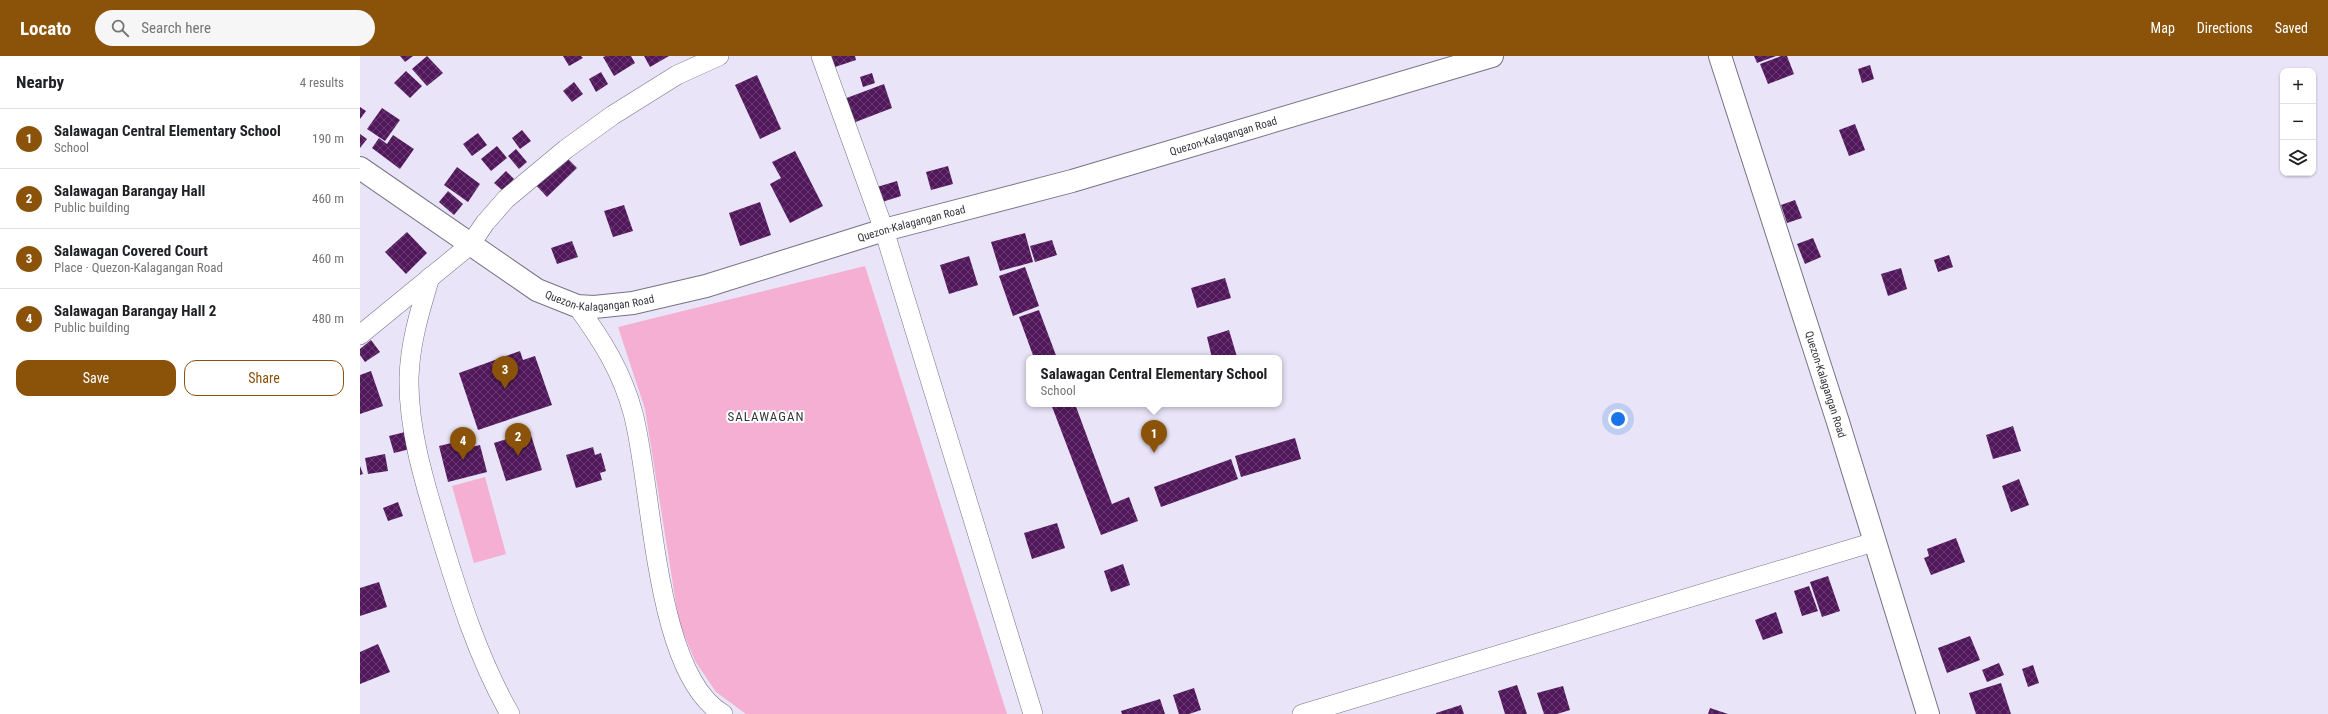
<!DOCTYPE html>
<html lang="en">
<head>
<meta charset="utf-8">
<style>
  body { margin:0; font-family:"Roboto Condensed",sans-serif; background:#f6f6f6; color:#202124 }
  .controls { position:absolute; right:12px; top:12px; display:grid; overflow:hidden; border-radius:8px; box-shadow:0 1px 3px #0004 }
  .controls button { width:36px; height:36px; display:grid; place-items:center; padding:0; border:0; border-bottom:1px solid #e0e0e0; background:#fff; color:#202124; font:20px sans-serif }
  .you { position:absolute; left:1258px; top:363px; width:14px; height:14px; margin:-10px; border:3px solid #fff; border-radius:50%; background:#1a73e8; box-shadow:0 0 0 6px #1a73e833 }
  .badge { display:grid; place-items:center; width:26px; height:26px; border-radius:50%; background:#8b5309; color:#fff; font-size:13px; font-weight:700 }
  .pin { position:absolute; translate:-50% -33px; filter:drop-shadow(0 1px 2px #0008) }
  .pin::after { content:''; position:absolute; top:21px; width:14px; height:12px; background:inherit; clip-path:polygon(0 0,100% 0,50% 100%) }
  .popup { position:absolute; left:666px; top:299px; width:256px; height:52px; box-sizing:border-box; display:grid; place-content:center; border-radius:8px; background:#fff; filter:drop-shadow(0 1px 3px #0005); font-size:13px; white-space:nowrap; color:#757577 }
  .popup b { font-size:15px; color:#202124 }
  .popup::after { content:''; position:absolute; left:50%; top:100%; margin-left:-8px; border:8px solid transparent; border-top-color:#fff }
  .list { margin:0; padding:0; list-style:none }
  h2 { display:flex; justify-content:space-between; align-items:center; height:52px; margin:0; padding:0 16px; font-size:17px }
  h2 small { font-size:13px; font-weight:400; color:#757577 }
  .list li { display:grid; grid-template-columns:26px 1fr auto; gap:12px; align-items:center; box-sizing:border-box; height:60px; padding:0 16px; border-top:1px solid #e0e0e0 }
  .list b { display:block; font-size:15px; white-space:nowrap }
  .list p { margin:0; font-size:13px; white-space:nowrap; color:#757577 }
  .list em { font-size:13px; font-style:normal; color:#757577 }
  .actions { display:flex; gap:8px; padding:12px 16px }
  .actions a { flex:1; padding:9px 0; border:1px solid #8b5309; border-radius:12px; text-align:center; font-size:14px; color:#8b5309 }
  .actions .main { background:#8b5309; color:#fff }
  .icon { flex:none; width:22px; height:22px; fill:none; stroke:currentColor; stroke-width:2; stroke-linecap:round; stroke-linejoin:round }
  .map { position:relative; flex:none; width:1968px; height:658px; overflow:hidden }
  header { display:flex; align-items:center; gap:24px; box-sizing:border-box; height:56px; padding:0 20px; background:#8b5309; color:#fff }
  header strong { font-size:19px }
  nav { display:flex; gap:22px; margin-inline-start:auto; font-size:14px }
  .search { width:280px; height:36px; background:#f6f6f6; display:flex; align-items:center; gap:10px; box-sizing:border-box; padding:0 14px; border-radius:22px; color:#757577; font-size:15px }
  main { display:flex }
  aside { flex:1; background:#fff }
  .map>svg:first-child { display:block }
</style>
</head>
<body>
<header>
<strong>Locato</strong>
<div class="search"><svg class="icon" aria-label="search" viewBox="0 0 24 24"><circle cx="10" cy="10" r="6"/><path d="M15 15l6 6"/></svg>Search here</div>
<nav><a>Map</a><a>Directions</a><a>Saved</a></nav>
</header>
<main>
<aside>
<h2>Nearby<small>4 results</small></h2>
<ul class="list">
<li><span class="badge">1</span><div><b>Salawagan Central Elementary School</b><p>School</p></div><em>190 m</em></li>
<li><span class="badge">2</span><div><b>Salawagan Barangay Hall</b><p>Public building</p></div><em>460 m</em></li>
<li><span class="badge">3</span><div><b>Salawagan Covered Court</b><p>Place · Quezon-Kalagangan Road</p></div><em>460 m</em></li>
<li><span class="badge">4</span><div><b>Salawagan Barangay Hall 2</b><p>Public building</p></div><em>480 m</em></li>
</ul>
<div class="actions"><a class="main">Save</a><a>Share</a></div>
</aside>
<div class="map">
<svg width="1968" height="658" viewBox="0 0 1968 658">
  <defs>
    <pattern id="building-cross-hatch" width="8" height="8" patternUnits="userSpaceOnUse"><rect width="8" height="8" fill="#51185b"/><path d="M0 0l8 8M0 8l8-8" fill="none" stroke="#683a70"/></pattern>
  </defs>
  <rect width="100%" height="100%" fill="#e9e4f7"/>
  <g fill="#f5afd2">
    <polygon points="505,210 647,658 386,658 356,636 335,605 319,566 285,353 258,271"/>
    <polygon points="125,421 146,498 114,507 92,430"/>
  </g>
  <g fill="url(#building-cross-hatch)">
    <polygon points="40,0 53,0 45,6"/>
    <polygon points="67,0 83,17 67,30 52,13"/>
    <polygon points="203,0 221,0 223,2 209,10"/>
    <polygon points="246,0 271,0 275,7 254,20 243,1"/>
    <polygon points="284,0 309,0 290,11"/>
    <polygon points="468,0 495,0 496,4 472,12"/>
    <polygon points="1394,0 1416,0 1397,7"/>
    <polygon points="1421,0 1427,0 1434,18 1408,28 1400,8"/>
    <polygon points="1510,9 1514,23 1502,27 1498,13"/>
    <polygon points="46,15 62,30 50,42 34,27"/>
    <polygon points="241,16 248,28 236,36 229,23"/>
    <polygon points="512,17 515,27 503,31 500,21"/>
    <polygon points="397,19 421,73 400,83 375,29"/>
    <polygon points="214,26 223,38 212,46 203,35"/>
    <polygon points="524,28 532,52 493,67 484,43"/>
    <polygon points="0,51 6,55 0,63"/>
    <polygon points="22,52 40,64 25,85 7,73"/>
    <polygon points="1495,68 1505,94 1489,100 1479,74"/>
    <polygon points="162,74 171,85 160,93 152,82"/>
    <polygon points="118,77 127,89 112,100 103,88"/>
    <polygon points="0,78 7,83 0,92"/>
    <polygon points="33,79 54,93 40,113 12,92 19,82 27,88"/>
    <polygon points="137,90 147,102 131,115 121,103"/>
    <polygon points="156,93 167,106 159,113 148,100"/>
    <polygon points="435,95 463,150 430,167 410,128 421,122 412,106"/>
    <polygon points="204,99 217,112 187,141 174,127"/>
    <polygon points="588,110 593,128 571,134 566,116"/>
    <polygon points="97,111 120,128 108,146 84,129"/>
    <polygon points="146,115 154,123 143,135 134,127"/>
    <polygon points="537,125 541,140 522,146 517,131"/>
    <polygon points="88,135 103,148 94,159 79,146"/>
    <polygon points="1435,144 1442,162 1427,167 1421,149"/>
    <polygon points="400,146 411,179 380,190 369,157"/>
    <polygon points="264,149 273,175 253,181 244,155"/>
    <polygon points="47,176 67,197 46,218 25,196"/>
    <polygon points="665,177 673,206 640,215 631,186"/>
    <polygon points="1453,182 1461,201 1445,208 1437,188"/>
    <polygon points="692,184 697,199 675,206 670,190"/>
    <polygon points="212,185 218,201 197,208 191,192"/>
    <polygon points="1589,199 1593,211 1578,216 1574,204"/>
    <polygon points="609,200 618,229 589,238 580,209"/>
    <polygon points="665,211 679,250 653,260 639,220"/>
    <polygon points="1541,212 1547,233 1528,240 1521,218"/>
    <polygon points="865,222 871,242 837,252 831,232"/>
    <polygon points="679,254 697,302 674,302 659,261"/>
    <polygon points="869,274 877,301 852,302 847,281"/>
    <polygon points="11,284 20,296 5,306 0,299 0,293"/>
    <polygon points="160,295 163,304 175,300 192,349 118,374 99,317"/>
    <polygon points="11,315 23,350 0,358 0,319"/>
    <polygon points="691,348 715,348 752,448 769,441 778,465 741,479"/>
    <polygon points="1653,370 1661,395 1633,403 1626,379"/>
    <polygon points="45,376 50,393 34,397 29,380"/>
    <polygon points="170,376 182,414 146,425 134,387"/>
    <polygon points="935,382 941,403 881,421 875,400"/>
    <polygon points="100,385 103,393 120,389 127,416 88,426 79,390"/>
    <polygon points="233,391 235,399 241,397 246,415 240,417 242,424 216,432 206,399"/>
    <polygon points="25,398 28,415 8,418 5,402"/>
    <polygon points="871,403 878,423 801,451 794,431"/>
    <polygon points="0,410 3,418 0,419"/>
    <polygon points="1659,423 1669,449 1651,456 1642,430"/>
    <polygon points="38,446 43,460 28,465 23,452"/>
    <polygon points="697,467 705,492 672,503 664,477"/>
    <polygon points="1596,482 1605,506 1571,519 1564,502 1569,500 1567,493"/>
    <polygon points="763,508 770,529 751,536 744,515"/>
    <polygon points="1468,520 1480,555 1462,561 1450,526"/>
    <polygon points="19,526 27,551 0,560 0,532"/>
    <polygon points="1449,530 1458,555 1442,560 1434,535"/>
    <polygon points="1416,556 1423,577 1403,584 1395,564"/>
    <polygon points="1610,580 1620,604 1587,617 1578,592"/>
    <polygon points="18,588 30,616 0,628 0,596"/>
    <polygon points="1639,607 1644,619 1627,626 1622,614"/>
    <polygon points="1673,609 1679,627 1668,631 1662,613"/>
    <polygon points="1641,627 1651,658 1616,658 1609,637"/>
    <polygon points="1157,629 1167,658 1145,658 1138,635"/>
    <polygon points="1203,630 1210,654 1197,658 1184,658 1177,637"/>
    <polygon points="834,632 841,654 829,658 819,658 813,639"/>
    <polygon points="800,643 805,658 762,658 761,655"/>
    <polygon points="1101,649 1104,658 1076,658 1076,657"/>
    <polygon points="1350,652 1368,658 1348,658"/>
  </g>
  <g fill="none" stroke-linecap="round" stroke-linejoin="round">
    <g stroke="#767383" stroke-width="20">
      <g id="street">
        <polyline points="461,0 524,174 673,658"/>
        <path d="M70,221C60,255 50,286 49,322C48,374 65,428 80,478C99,540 118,602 150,658"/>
        <path d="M217,250C242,284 262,316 273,357C293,431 294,618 363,658"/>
        <polyline points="0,279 110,189 125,167 146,143 206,93 253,59 317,19 359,0"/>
        <polyline points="942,658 1514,486"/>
      </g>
    </g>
    <g stroke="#767383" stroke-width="24">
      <g id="secondary">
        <path id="s1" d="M1360,0L1478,366L1568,658"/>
        <path id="s2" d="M0,112L177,234L217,250L234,251L273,247L346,230L524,174L712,125L1132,0"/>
      </g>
    </g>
    <use href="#street" stroke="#fff" stroke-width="19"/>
    <use href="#secondary" stroke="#fff" stroke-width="22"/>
  </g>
  <g text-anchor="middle" stroke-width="4" stroke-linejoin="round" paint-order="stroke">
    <g font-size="11" fill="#35343b" stroke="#fff">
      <text dy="4" stroke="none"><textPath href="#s2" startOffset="928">Quezon-Kalagangan Road</textPath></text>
      <text dy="4" stroke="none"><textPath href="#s2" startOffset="604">Quezon-Kalagangan Road</textPath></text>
      <text dy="4" stroke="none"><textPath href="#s2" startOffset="280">Quezon-Kalagangan Road</textPath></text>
      <text dy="4" stroke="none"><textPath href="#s1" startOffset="345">Quezon-Kalagangan Road</textPath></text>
    </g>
    <g font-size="13" letter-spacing="1" fill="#35343b" stroke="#fff">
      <text x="406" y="365">SALAWAGAN</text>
    </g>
  </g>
</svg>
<div class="controls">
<button>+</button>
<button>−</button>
<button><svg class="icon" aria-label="layers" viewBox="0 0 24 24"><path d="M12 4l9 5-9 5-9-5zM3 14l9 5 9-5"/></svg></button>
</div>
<div class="you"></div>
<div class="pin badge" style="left:794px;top:397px">1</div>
<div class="popup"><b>Salawagan Central Elementary School</b>School</div>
<div class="pin badge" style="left:158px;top:400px">2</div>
<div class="pin badge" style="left:145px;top:333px">3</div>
<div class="pin badge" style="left:103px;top:404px">4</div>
</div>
</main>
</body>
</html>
